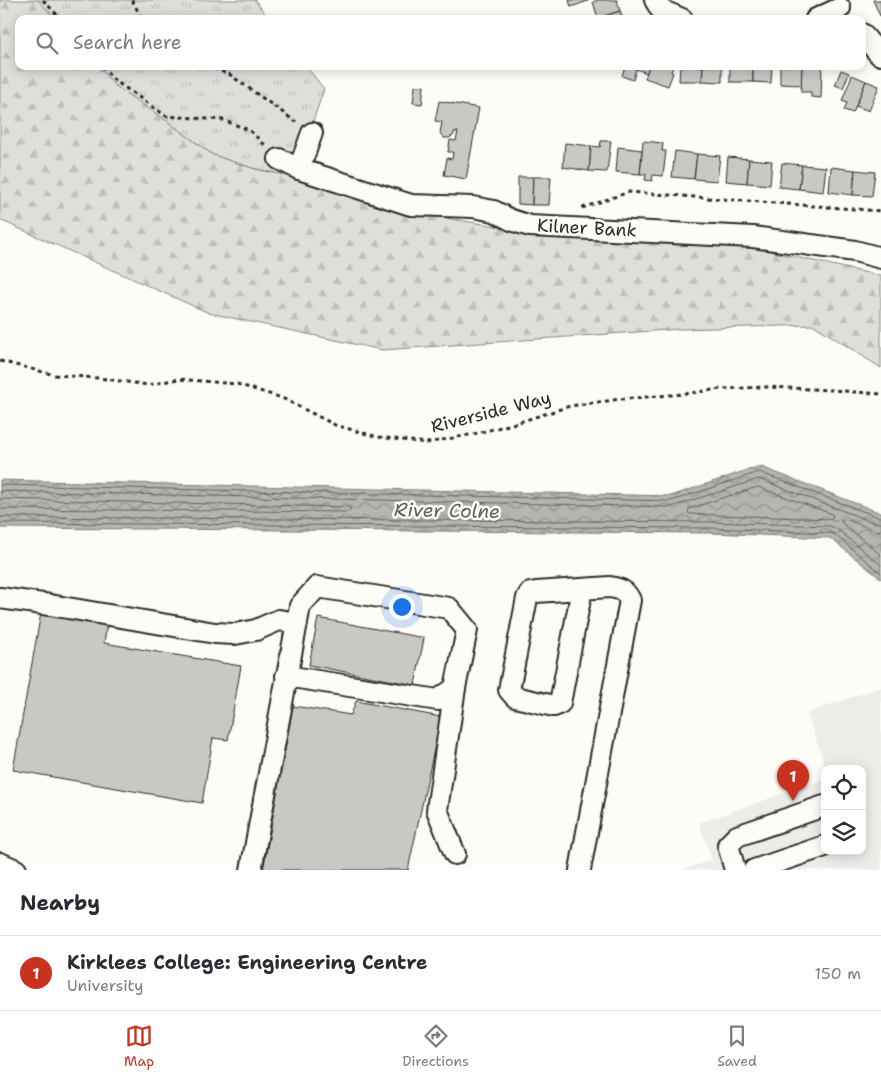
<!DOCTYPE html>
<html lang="en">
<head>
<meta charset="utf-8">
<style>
  body { margin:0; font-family:"Shantell Sans",sans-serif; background:#f7f7f7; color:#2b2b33 }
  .controls { position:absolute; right:15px; bottom:15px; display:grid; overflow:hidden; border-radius:10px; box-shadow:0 2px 12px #0003 }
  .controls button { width:45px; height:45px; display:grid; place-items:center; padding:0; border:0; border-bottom:1px solid #e1e1e2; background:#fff; color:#2b2b33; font:25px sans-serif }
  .you { position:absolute; left:401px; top:606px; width:18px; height:18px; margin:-12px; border:4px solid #fff; border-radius:50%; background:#1a73e8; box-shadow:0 0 0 8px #1a73e833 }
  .badge { display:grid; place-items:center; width:32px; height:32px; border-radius:50%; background:#c8321e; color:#fff; font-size:16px; font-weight:700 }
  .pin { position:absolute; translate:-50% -41px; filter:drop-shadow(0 1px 2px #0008) }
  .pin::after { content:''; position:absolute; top:26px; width:18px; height:15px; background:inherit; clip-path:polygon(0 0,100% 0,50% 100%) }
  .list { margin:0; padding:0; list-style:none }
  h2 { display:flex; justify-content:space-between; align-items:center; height:65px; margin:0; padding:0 20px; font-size:21px }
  h2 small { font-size:16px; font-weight:400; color:#7c7c81 }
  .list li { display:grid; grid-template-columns:32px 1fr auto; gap:15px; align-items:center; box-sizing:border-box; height:75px; padding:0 20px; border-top:1px solid #e1e1e2 }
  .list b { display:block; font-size:19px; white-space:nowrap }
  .list p { margin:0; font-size:16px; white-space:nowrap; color:#7c7c81 }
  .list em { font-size:16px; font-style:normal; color:#7c7c81 }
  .icon { flex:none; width:28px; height:28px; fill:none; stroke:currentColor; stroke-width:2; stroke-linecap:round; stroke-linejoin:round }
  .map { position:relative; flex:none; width:881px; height:870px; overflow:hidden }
  .search { position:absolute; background:#fff; box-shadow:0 2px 12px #0003; left:15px; right:15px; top:15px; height:55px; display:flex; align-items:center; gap:12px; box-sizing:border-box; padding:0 18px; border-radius:10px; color:#7c7c81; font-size:19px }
  .sheet { height:140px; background:#fff }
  nav { display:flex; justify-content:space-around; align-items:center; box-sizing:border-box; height:70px; border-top:1px solid #e1e1e2; background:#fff; font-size:14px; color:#7c7c81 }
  nav a { display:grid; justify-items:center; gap:2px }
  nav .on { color:#c8321e }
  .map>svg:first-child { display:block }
</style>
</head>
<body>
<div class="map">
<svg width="881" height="870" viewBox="0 0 881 870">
  <defs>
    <pattern id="grass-tufts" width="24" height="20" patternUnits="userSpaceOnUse" patternTransform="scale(1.25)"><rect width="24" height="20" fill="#dfdeda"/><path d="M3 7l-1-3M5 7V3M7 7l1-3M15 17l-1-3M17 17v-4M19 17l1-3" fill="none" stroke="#c0bfbb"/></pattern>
    <pattern id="forest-firs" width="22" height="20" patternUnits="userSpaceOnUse" patternTransform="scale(1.25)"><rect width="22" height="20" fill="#dfdeda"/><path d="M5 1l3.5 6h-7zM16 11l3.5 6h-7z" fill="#c0bfbb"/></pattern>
    <pattern id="water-waves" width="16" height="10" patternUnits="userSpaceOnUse" patternTransform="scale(1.25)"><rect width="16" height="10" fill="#b5b4b1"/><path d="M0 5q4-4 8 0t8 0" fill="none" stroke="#939390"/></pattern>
  </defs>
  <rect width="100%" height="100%" fill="#fdfcf7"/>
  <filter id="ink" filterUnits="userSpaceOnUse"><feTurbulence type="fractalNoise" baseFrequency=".02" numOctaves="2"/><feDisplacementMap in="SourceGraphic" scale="10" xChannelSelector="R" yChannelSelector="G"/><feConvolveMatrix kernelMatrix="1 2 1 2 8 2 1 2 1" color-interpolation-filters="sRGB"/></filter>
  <g filter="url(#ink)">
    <polygon fill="#edece8" points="881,687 881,870 682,870 712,860 699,823 825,779 825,851 862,851 862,769 826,769 807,713"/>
    <g fill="url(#grass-tufts)" stroke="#858482">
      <polygon points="38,0 255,0 269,19 56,19"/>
      <polygon points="98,66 306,66 324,89 294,177 255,169 213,155 164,119 114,85"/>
    </g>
    <polygon fill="url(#forest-firs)" stroke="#858482" points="0,0 38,0 56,19 19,19 19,66 98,66 114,85 164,119 213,155 255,169 294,177 409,212 533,232 702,243 756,248 881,276 881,368 814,325 680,329 382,350 209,313 0,220"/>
    <polygon fill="url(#water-waves)" stroke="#7e7d7b" points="759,466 881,513 881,579 830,538 711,533 0,528 0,480 671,496"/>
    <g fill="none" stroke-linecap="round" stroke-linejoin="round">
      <g stroke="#626261" stroke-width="1">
        <polyline points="0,485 671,501 759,472 878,517 881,517"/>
        <polygon points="758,487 832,514 833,517 830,519 690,514 688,513 689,509"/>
        <polyline points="0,491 671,507 759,479 875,523 881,523"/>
        <polyline points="0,499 348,507 351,509 348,512 0,509"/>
        <polyline points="0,517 711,522 830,526 837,529 881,565"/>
        <polyline points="0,523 711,528 830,533 834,534 881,573"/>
        <polyline points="881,531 874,530 845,519 841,521 842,523 881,555"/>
      </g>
    </g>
    <g fill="#c9c8c4" stroke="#2b2b2b">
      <polygon points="569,0 588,0 588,1 571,7"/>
      <polygon points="598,0 617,0 620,11 598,18 593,2"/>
      <polygon points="873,0 881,0 881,15 880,16"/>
      <polygon points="620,11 623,19 598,19 598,18"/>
      <polygon points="625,66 649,66 647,73 636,69 633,80 622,76"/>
      <polygon points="649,66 673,66 671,72 673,73 668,86 645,78"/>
      <polygon points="680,66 703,66 702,81 679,81"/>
      <polygon points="703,66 722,66 722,82 702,81"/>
      <rect x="730" y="66" width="23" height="16"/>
      <polygon points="753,66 772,66 771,83 753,82"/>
      <polygon points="780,66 802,66 802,85 780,84"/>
      <polygon points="802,66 822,66 821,98 811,97 811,92 801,92"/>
      <polygon points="841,70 849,73 843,88 835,85"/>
      <polygon points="852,75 866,81 853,113 844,110 847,103 842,101"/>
      <polygon points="866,81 879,86 869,111 856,106"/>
      <polygon points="415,86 424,86 422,104 413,103"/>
      <polygon points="439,101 479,108 466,179 444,175 447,158 452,159 453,152 448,152 450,140 456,141 458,132 454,132 454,135 449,138 444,138 440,133 442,122 435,121"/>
      <polygon points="601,141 611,141 607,172 589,171 591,146 600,147"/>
      <polygon points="643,141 663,143 662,151 666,151 663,176 653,175 652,181 645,180 646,174 640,174"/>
      <polygon points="565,143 591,146 589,171 563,167"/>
      <polygon points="618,147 642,150 640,174 616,172"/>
      <polygon points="675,151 697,154 694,179 672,177"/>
      <polygon points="697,154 720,156 717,181 694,179"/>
      <polygon points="728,157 749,159 747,183 726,181"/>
      <polygon points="749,159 772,161 770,185 747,183"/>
      <polygon points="782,163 802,165 799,189 779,187"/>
      <polygon points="802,165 826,167 823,192 799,189"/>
      <polygon points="831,167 855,170 853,195 829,192"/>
      <polygon points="855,170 875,172 872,196 853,195"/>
      <polygon points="518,177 533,177 532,205 518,204"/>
      <polygon points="533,177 551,177 549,205 532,205"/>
      <polygon points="42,607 108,618 104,643 241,666 228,740 213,738 202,803 13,770"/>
      <polygon points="318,618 424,638 415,685 309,665"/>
      <polygon points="356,701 441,717 408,870 263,870 293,706 351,715"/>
    </g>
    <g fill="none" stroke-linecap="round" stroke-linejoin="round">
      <g stroke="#2b2b2b" stroke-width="24">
        <g id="minor">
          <polyline points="655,0 661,10 682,19"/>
          <polyline points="816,19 840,8"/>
          <polyline points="862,34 879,54 881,55"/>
          <polyline points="279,159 299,169 411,205 473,207 494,211 511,220 530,226 753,237 855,251 881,258"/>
          <polyline points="299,169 312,133"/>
          <polyline points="0,598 50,605 215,633 235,634 256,630 279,620 297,623"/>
          <polyline points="455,688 437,810 455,854"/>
          <polyline points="0,863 16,870"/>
          <polyline points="251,870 300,606 317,587 449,608 467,630 455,688 438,700 286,676"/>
          <path d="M580,870L630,600C625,590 621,589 610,587L536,592L530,593L527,598L509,690L515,697L554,706L560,703L582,589"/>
          <polyline points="735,870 728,845 737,836 824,806"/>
          <polyline points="754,870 825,846"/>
        </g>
      </g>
      <g stroke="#2b2b2b" stroke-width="3" stroke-dasharray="4 4" stroke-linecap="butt">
        <polyline points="43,0 61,19"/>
        <polyline points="132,0 142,19"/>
        <polyline points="102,66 114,80 166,116 223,120 249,130 265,145"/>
        <polyline points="206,66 229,74 296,122"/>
        <polyline points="582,208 629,192 881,211"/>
        <polyline points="0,361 55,375 99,378 148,385 178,379 237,384 282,398 335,425 378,437 427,443 474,434 516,423 570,406 621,399 683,394 720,389 767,387 832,390 881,394"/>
      </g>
      <use href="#minor" stroke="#fdfcf7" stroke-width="20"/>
    </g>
  </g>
  <g text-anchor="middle" stroke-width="5" stroke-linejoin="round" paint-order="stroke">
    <g font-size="18" fill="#2b2b2b" stroke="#fdfcf7">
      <text transform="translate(587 228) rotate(3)" y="6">Kilner Bank</text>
      <text transform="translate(491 412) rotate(-14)" y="6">Riverside Way</text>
    </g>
    <g font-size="19" font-style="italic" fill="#5b5b5a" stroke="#fdfcf7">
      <text transform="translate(447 510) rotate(1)" y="7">River Colne</text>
    </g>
  </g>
</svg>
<div class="controls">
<button><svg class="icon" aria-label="locate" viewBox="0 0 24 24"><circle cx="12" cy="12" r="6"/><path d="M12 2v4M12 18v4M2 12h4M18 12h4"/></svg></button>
<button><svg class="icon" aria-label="layers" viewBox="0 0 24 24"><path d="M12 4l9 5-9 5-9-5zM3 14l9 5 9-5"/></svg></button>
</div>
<div class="you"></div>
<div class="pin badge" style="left:793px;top:801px">1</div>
<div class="search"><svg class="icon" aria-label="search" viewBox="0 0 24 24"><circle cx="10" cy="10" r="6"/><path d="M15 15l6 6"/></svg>Search here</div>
</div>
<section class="sheet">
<h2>Nearby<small></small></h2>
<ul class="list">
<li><span class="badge">1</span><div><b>Kirklees College: Engineering Centre</b><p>University</p></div><em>150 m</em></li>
</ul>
</section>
<nav>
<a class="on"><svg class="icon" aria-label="map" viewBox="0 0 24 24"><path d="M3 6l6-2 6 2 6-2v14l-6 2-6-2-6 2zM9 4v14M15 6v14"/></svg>Map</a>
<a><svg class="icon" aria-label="directions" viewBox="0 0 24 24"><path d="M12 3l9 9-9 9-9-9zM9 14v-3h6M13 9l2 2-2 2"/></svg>Directions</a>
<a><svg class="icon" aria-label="saved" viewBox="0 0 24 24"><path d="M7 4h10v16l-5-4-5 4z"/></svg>Saved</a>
</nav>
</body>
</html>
